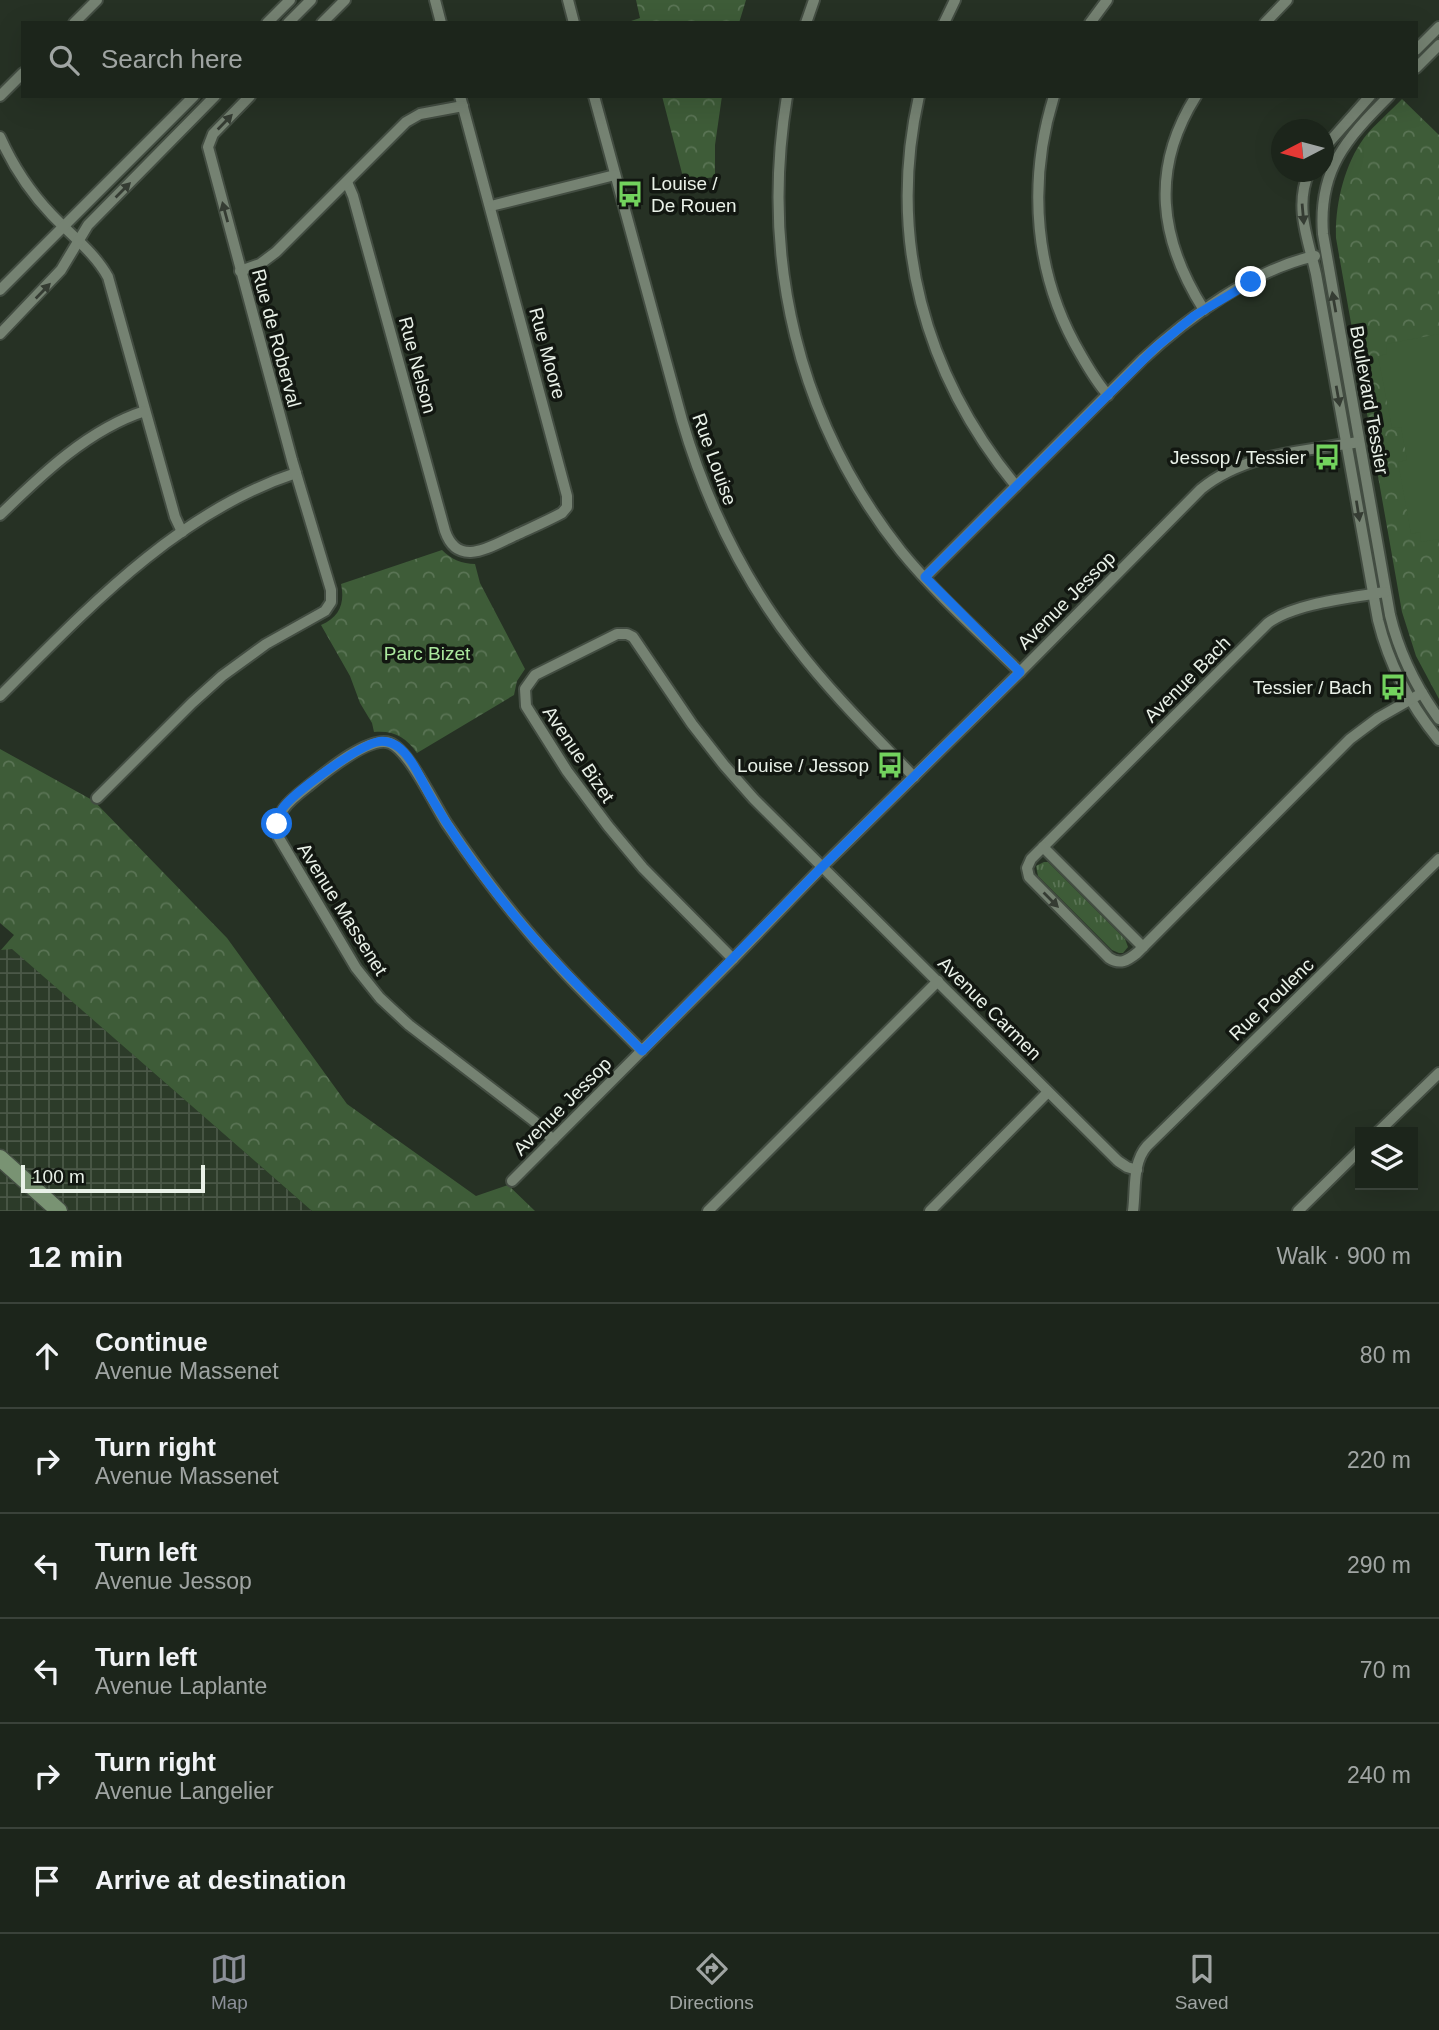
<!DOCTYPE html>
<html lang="en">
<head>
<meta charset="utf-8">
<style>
  body { margin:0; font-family:Helvetica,sans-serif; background:#293128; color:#f1f3f6 }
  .controls { position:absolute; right:21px; bottom:21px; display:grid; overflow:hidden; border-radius:0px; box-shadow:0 7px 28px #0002 }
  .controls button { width:63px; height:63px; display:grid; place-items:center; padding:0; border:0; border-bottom:2px solid #3a423a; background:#1c251b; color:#f1f3f6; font:35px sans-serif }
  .compass { position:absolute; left:1271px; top:119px; width:63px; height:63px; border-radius:50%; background:#1c251b; box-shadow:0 7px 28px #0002; rotate:264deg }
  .scale { position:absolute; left:21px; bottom:18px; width:184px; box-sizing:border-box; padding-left:7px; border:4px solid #e9f1e8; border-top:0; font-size:19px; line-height:24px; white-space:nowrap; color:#e9f1e8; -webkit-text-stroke:5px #121711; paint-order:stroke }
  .stop { position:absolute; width:21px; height:21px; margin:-16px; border:5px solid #1a73e8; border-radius:50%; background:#fff }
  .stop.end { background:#1a73e8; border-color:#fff; box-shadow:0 2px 7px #0008 }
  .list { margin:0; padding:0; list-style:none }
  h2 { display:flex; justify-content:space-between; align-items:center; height:91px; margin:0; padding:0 28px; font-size:30px }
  h2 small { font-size:23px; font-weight:400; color:#a0a5a3 }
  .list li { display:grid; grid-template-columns:46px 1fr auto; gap:21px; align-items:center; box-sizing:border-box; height:105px; padding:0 28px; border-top:2px solid #3a423a }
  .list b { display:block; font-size:26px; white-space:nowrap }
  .list p { margin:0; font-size:23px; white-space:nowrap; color:#a0a5a3 }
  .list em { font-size:23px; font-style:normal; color:#a0a5a3 }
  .icon { flex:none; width:38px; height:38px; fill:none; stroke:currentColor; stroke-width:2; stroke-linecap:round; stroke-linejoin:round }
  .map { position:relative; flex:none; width:1439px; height:1211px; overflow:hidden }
  .search { position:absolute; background:#1c251b; box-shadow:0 7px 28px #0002; left:21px; right:21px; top:21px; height:77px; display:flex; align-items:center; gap:18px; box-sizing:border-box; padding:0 24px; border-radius:0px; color:#a0a5a3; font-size:26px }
  .sheet { height:721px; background:#1c251b }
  nav { display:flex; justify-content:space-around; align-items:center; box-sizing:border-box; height:98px; border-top:2px solid #3a423a; background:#1c251b; font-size:19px; color:#a0a5a3 }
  nav a { display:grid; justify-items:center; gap:4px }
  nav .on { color:#8c9099 }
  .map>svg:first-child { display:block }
</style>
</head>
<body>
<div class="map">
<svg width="1439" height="1211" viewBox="0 0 1439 1211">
  <defs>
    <pattern id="industrial-grid" width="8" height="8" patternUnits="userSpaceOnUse" patternTransform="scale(1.75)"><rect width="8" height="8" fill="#2c3b29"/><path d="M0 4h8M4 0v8" fill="none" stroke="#4b5848"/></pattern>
    <pattern id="grass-tufts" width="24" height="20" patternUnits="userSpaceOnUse" patternTransform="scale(1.75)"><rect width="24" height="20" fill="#3e5c38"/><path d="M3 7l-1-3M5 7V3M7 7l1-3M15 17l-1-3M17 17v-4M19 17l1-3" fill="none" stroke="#5a7455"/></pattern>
    <pattern id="park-crowns" width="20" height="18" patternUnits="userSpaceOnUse" patternTransform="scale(1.75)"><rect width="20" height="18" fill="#3e5c38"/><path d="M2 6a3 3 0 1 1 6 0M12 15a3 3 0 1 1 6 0" fill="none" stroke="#5a7455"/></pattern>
  </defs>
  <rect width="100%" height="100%" fill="#263124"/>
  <polygon fill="url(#industrial-grid)" points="9,946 312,1211 0,1211 0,950"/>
  <polygon fill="url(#grass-tufts)" points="1044,862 1048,862 1125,939 1128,947 1123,953 1119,953 1112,950 1038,876 1036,866"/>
  <g fill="url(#park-crowns)">
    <polygon points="636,0 746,0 739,23 625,23 640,18"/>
    <polygon points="662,96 722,96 715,145 715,177 684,181"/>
    <path d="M1402,99L1439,135V699L1416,656L1402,612L1336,238C1335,205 1344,165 1364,138C1375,124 1390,112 1402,99Z"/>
    <path d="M442,550C451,559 462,564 475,564L480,583L525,669L517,681L514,695L417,753C406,737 393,730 374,732L372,723L360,703L350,676L321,625C340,617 345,603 341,584Z"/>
    <polygon points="0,749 94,801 227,938 347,1104 476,1196 508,1185 535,1211 312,1211 12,949 1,950 14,935 0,923"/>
  </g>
  <polygon fill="#3e5c38" points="1439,334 1439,539 1421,542 1420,532 1411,534 1398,462 1407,460 1401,427 1392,428 1378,356 1387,354 1386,344"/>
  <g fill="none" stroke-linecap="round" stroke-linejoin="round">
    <g stroke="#434d42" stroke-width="14">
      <g id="street">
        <polyline points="435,0 441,23"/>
        <polyline points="568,0 574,23"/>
        <polyline points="74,23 97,0"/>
        <polyline points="267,23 290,0"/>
        <polyline points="288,23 311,0"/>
        <polyline points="322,23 345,0"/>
        <polyline points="806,23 814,0"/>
        <polyline points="944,23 955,0"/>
        <polyline points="1090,23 1107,0"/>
        <polyline points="1265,23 1287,0"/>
        <polyline points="1416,50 1439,27"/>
        <polyline points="1416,68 1439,45"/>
        <polyline points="0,96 23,73"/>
        <path d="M594,96L682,420C706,502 743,579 796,647C831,693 873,734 914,777"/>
        <path d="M787,96C760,259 798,421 901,551C936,594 980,633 1020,672"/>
        <path d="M919,96C887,238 924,374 1016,486"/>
        <path d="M1054,96C1027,183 1034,276 1081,355C1089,369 1097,383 1108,395"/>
        <path d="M1196,96C1150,169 1159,239 1204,310"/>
        <path d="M1389,96C1346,139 1318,170 1323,234L1390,615C1399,653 1416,687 1439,719"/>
        <path d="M0,137C13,166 30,192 52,215C71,235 95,253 108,277L175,517L182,532"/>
        <polyline points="1324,148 1370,96"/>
        <path d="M1309,172C1294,207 1308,239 1316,274L1378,620C1389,664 1410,705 1439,740"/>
        <path d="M347,182L353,196L445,531C458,569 491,546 516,535C531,528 547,521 562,513L567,507V496L460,96"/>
        <polyline points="491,206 615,175"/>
        <polyline points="240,271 260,264 276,252 406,122 420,114 463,106"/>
        <polyline points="0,290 194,96"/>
        <polyline points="0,334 61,270 88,225 215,96"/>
        <path d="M0,515C42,474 89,429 145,411"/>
        <path d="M925,577L1142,360C1187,318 1254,269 1315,256"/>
        <path d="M1385,592C1351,598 1295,603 1268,623L1031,859L1027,868L1029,877L1109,958C1120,965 1127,961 1137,953L1350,739L1378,718L1422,693"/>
        <path d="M0,696C86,610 177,512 296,473"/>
        <polyline points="97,798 192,703 222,676 266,644 325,611 331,602 331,590 292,460 208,147 213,134 250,96"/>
        <polyline points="1043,847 1143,947"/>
        <polyline points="733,959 643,868 608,826 567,771 526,706 525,689 535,675 617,634 627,634 633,637 692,724 724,765 754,799 1118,1161 1127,1167 1137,1170"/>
        <polyline points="1378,1132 1439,1073"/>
        <path d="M553,1140L534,1121L409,1025L380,998L356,968L279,838C272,814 289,801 307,787C323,774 369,735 390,743C409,750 435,806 447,824C480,873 516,920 556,963C583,993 613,1021 642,1051"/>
        <path d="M512,1181L733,959L822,867L1020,672L1201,489C1245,453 1305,451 1359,442"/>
        <polyline points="708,1211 938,981"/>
        <polyline points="930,1211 1048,1092"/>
        <path d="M1133,1211C1136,1189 1132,1163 1147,1146L1439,859"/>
        <polyline points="1298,1211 1360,1150"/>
      </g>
    </g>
    <g stroke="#434d42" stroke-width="19">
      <polyline id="secondary" points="0,1158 59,1211"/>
    </g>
    <use href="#street" stroke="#758272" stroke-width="10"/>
    <use href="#secondary" stroke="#799373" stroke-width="16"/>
  </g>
  <defs><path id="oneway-solid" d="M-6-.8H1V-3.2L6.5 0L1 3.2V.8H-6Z" transform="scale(1.75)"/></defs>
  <g fill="#353c33">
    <use href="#oneway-solid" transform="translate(225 122) rotate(-46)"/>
    <use href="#oneway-solid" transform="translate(123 190) rotate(-45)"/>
    <use href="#oneway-solid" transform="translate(225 212) rotate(-105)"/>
    <use href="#oneway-solid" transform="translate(1303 214) rotate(85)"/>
    <use href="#oneway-solid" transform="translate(43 291) rotate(-46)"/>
    <use href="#oneway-solid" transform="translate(1334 302) rotate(-100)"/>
    <use href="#oneway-solid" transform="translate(1338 396) rotate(80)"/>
    <use href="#oneway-solid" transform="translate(1358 511) rotate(81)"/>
    <use href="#oneway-solid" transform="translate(1051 900) rotate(45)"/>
  </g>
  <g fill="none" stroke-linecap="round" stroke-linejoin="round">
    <path stroke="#1a73e8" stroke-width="9" d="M277,824C278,819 279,814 282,809C294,792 357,747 377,742C384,740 390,742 397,746C413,757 422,783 432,799C449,828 468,856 488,882C534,944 589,996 642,1051L822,867L1020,672L925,577L1155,348L1194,316L1251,282"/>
  </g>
  <defs>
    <g id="bus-bare" transform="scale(2.1)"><path d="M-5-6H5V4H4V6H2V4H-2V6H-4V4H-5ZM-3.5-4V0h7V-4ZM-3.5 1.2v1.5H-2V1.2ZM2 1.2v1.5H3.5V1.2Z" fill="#72d25d" stroke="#121711" stroke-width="2.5" paint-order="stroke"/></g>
  </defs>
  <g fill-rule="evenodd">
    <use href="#bus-bare" x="630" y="194"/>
    <use href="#bus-bare" x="1327" y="457"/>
    <use href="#bus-bare" x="1393" y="687"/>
    <use href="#bus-bare" x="890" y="765"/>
  </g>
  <g text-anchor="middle" stroke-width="7" stroke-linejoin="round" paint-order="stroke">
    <g font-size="19" fill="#e9f1e8" stroke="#121711" text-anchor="end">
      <text x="651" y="190" text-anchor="start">Louise /<tspan x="651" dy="22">De Rouen</tspan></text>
      <text x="1306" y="464">Jessop / Tessier</text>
      <text x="1372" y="694">Tessier / Bach</text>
      <text x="869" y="772">Louise / Jessop</text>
    </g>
    <g font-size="19" fill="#e9f1e8" stroke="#121711">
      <text transform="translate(277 338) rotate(75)" y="7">Rue de Roberval</text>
      <text transform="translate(548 353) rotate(75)" y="7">Rue Moore</text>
      <text transform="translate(418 365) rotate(75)" y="7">Rue Nelson</text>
      <text transform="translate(1370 400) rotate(80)" y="7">Boulevard Tessier</text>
      <text transform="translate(715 459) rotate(70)" y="7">Rue Louise</text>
      <text transform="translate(1066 600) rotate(-45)" y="7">Avenue Jessop</text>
      <text transform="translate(1187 679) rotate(-45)" y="7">Avenue Bach</text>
      <text transform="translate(579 754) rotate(56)" y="7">Avenue Bizet</text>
      <text transform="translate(343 909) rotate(58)" y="7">Avenue Massenet</text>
      <text transform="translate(1271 999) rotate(-44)" y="7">Rue Poulenc</text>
      <text transform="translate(990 1008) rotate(45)" y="7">Avenue Carmen</text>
      <text transform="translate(562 1106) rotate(-45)" y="7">Avenue Jessop</text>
    </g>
    <g font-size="19" fill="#abe99e" stroke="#121711">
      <text x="427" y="660">Parc Bizet</text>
    </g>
  </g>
</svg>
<div class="controls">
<button><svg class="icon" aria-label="layers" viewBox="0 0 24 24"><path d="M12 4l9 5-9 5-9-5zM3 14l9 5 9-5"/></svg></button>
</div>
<svg class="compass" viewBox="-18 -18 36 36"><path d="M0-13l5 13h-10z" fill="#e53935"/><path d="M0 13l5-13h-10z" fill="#a0a5a3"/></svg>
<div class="scale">100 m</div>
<div class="stop" style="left:277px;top:824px"></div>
<div class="stop end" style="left:1251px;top:282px"></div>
<div class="search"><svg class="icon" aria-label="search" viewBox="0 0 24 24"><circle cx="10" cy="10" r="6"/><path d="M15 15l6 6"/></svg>Search here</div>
</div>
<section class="sheet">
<h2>12 min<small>Walk · 900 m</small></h2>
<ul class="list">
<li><svg class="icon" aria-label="ahead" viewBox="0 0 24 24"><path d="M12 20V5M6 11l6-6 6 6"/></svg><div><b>Continue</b><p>Avenue Massenet</p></div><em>80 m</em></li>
<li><svg class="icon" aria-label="right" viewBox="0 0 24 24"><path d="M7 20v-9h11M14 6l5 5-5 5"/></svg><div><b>Turn right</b><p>Avenue Massenet</p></div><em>220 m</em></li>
<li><svg class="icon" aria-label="left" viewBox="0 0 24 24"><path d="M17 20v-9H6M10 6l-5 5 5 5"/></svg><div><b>Turn left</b><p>Avenue Jessop</p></div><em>290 m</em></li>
<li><svg class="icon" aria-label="left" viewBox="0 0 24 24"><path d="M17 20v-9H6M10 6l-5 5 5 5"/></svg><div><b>Turn left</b><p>Avenue Laplante</p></div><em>70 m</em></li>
<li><svg class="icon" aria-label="right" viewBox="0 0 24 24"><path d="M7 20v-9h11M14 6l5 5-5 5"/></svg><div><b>Turn right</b><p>Avenue Langelier</p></div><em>240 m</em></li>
<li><svg class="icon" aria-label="arrive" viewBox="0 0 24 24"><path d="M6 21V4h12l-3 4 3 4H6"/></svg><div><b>Arrive at destination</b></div></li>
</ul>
</section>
<nav>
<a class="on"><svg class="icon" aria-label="map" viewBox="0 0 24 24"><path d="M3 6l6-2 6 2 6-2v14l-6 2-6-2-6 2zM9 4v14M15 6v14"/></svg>Map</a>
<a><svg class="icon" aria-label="directions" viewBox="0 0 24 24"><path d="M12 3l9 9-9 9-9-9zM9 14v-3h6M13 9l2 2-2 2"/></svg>Directions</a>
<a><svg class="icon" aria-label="saved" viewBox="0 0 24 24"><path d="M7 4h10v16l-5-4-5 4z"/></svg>Saved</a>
</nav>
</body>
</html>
